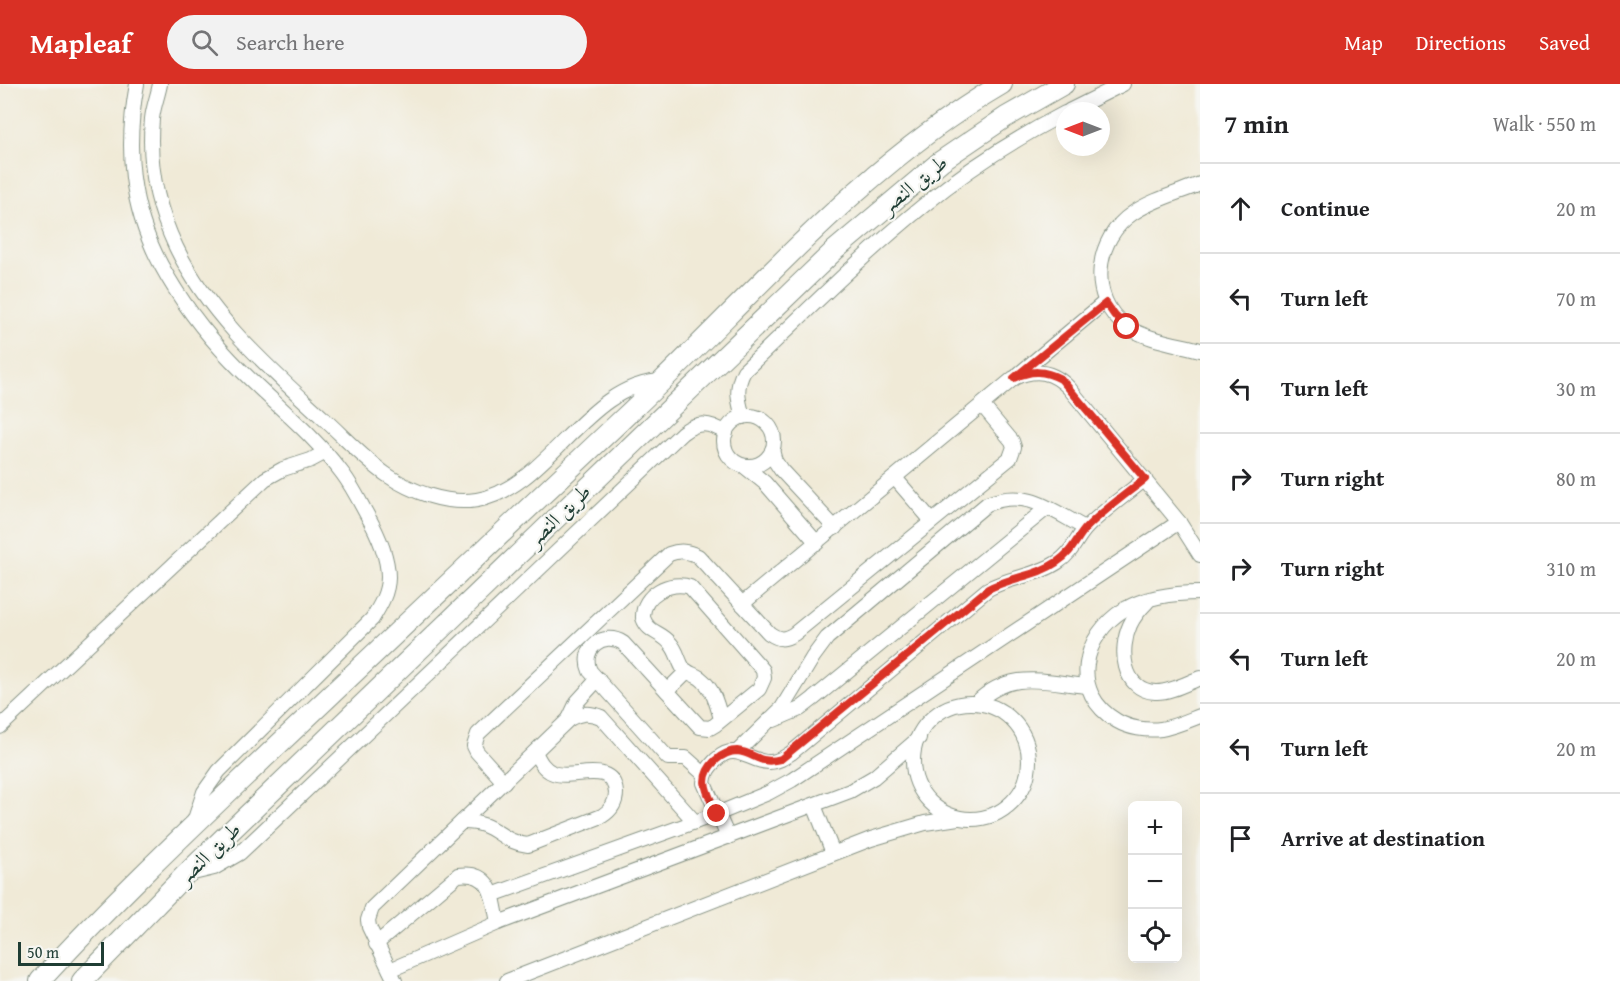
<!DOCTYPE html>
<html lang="en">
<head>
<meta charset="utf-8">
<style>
  body { margin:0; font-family:"Gentium Book Plus",Amiri,serif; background:#f2f2f2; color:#202124 }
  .controls { position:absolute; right:18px; bottom:18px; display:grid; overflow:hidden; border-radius:9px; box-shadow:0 6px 24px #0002 }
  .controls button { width:54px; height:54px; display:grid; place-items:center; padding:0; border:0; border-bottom:2px solid #e0e0e0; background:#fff; color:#202124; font:30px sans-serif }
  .compass { position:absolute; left:1056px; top:18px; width:54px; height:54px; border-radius:50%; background:#fff; box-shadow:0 6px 24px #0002; rotate:270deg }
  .scale { position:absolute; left:18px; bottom:15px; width:86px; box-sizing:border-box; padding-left:6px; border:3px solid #1f3d34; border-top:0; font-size:16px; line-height:21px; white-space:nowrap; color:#1f3d34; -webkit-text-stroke:4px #f6f6f2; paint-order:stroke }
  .stop { position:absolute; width:18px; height:18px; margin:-14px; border:4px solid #d93025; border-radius:50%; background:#fff }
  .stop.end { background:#d93025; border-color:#fff; box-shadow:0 2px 6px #0008 }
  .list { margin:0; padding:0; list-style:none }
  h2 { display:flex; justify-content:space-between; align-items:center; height:78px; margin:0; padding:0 24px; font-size:26px }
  h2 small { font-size:20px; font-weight:400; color:#757577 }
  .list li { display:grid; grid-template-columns:39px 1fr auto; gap:18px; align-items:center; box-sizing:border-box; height:90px; padding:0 24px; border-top:2px solid #e0e0e0 }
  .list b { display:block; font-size:22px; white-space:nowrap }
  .list em { font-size:20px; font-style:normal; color:#757577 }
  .icon { flex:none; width:33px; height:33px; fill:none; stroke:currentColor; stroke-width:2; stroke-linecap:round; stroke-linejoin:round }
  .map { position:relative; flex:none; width:1200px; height:897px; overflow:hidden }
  header { display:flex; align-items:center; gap:36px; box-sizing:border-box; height:84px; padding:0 30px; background:#d93025; color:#fff }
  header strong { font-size:28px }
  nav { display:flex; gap:33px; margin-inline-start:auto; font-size:21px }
  .search { width:420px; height:54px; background:#f2f2f2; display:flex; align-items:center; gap:15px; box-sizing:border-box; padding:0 21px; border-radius:33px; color:#757577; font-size:22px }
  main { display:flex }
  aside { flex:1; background:#fff }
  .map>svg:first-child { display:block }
</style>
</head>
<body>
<header>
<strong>Mapleaf</strong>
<div class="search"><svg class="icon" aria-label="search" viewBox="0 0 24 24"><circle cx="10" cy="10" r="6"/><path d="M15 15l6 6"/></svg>Search here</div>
<nav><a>Map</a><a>Directions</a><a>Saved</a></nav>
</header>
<main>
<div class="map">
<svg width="1200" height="897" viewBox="0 0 1200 897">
  <rect width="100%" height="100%" fill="#f6f6f2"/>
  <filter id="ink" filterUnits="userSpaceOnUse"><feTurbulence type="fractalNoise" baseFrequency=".0167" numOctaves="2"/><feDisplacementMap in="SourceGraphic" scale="12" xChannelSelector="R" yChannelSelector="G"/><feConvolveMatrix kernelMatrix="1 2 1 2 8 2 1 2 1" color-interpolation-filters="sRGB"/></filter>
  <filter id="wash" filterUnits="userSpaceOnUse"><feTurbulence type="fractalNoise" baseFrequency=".008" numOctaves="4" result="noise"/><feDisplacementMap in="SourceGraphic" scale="24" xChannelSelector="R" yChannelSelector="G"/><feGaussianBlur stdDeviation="1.35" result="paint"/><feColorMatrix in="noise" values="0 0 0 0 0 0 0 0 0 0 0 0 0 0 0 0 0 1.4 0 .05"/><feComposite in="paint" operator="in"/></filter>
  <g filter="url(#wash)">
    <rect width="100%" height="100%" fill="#f0ead7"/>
  </g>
  <g filter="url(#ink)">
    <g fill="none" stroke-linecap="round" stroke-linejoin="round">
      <g stroke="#889486" stroke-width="16">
        <g id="minor">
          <path d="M137,0C125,64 130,123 161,181C180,216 204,248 231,276C267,314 312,348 343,390C352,402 359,416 366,429C377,448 388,471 388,493C388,509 380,522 372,535L219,687L204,708L193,741"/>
          <path d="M160,0C158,11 153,24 152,35C148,79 157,123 176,163C209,232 268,283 323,334C344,353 364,375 387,391C412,408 446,421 477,416C548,404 586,299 663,297"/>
          <polyline points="1069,27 1123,0"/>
          <path d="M1200,100C1178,109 1152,116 1133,129C1095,154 1087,215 1126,242C1144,255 1178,260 1200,266"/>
          <polyline points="1019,290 1105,218"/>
          <circle cx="749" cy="357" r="25"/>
          <path d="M743,333C738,315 735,304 744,287C803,231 860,173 923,122C966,86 1015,55 1065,29"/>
          <polyline points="772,366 775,377 781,386 835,444"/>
          <polyline points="744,382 765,399 817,459"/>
          <polyline points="895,394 932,437"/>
          <path d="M1200,509C1174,509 1148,512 1125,525C1082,551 1069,609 1117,637C1129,644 1146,647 1161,645C1174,643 1187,637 1200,632"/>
          <path d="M1147,518C1140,525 1134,532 1130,541C1119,565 1122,606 1155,608C1169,609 1187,599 1200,594"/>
          <path d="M742,520L1014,294C1036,284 1053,287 1069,304L1179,438L1200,471"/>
          <polyline points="667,607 687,587"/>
          <path d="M976,619C1011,585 1044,598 1087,602"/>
          <circle cx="971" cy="677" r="58"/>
          <polyline points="569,635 577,618 598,595"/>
          <polyline points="774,636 800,625 813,615 1047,424"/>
          <polyline points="0,643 265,395 283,385 311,376 324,369"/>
          <path d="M738,667L782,624L813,573L827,554L987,420C1027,404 1051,426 1085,444"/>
          <path d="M705,691L686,674H668L590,587C580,565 603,546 623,559L700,643L710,644L715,641L759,605L764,594L763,586L690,503C671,496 642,510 643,534C649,550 660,547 670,559C677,566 678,576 683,584C687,589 694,590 700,594C713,604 717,620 721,635"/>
          <path d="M504,698L477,668L474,662L478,650L669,470C680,466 687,467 698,472L769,549C779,556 784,556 794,550L1010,374L1014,363L1012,357L982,321"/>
          <polyline points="814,721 833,769"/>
          <path d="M462,738C496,737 499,758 528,761L602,732C610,727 616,720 616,709C613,674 572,697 553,689C543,685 539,676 535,668"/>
          <path d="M728,753L704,699C705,688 709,683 717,675C736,657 750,679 770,678C778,678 785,673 791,669L988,505C1010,493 1037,492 1058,478C1074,467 1076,454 1087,443C1105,425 1126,411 1145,395"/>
          <path d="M185,791L214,784L240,769L682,349C698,337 709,338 726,349"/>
          <polyline points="492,811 717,730 768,709 792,696 1179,438"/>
          <path d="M376,860L458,791C492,786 493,813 498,839"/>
          <polyline points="390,886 498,839 850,707 874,693 919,654"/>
          <path d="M395,897L369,843L368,836L372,824L569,635C581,629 589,628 601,633L695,738"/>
          <polyline points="507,897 871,755 925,739 958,734"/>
        </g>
      </g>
      <g stroke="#889486" stroke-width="22">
        <g id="highway">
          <path d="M40,897C116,814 198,737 280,659C396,548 514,438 631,327C751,214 858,84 1002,0"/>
          <polyline points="82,897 185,791 835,166 941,77 1006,33 1064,0"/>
        </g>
      </g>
      <use href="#minor" stroke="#fff" stroke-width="14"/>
      <use href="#highway" stroke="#fff" stroke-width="20"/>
    </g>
  </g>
  <g fill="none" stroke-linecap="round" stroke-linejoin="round" filter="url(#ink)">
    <path stroke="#d93025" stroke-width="8" d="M717,730C708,709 696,695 716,676C722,671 729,667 737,667C756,669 758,681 781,675L988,505C1011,493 1037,492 1057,478C1074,467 1076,454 1087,443C1105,425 1126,410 1145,395L1061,295C1044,286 1031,286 1014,294L1106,219L1115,232L1127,243"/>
  </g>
  <g text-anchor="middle" stroke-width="4.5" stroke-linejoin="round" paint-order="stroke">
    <g font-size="21" fill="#1f3d34" stroke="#f6f6f2">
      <text transform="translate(914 100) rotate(-39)" y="7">طريق النصر</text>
      <text transform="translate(559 431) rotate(-44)" y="7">طريق النصر</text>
      <text transform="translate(209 769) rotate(-44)" y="7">طريق النصر</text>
    </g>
  </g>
</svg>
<div class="controls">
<button>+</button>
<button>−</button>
<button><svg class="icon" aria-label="locate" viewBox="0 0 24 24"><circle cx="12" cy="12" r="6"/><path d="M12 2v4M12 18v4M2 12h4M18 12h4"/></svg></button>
</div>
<svg class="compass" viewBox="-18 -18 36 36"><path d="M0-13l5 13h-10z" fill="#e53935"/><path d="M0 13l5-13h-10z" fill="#757577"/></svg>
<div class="scale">50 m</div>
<div class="stop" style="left:1127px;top:243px"></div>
<div class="stop end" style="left:717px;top:730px"></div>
</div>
<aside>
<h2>7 min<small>Walk · 550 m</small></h2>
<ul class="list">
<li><svg class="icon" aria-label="ahead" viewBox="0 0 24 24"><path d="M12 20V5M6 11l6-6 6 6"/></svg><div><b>Continue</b></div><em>20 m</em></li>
<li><svg class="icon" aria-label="left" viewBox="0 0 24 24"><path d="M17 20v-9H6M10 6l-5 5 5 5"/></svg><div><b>Turn left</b></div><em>70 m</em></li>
<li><svg class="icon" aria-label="left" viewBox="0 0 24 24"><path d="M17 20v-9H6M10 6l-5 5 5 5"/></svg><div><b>Turn left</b></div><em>30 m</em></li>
<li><svg class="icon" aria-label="right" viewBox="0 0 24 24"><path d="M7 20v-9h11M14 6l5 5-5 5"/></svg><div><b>Turn right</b></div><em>80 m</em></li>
<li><svg class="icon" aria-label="right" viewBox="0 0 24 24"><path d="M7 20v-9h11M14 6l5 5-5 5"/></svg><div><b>Turn right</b></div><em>310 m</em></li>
<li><svg class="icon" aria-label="left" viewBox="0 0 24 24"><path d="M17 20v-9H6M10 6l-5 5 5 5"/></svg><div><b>Turn left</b></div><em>20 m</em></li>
<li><svg class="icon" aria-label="left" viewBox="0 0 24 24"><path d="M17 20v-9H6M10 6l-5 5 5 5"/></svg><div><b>Turn left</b></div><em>20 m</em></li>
<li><svg class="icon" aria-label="arrive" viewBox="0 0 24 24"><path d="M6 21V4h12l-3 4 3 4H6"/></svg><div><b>Arrive at destination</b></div></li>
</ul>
</aside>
</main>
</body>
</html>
